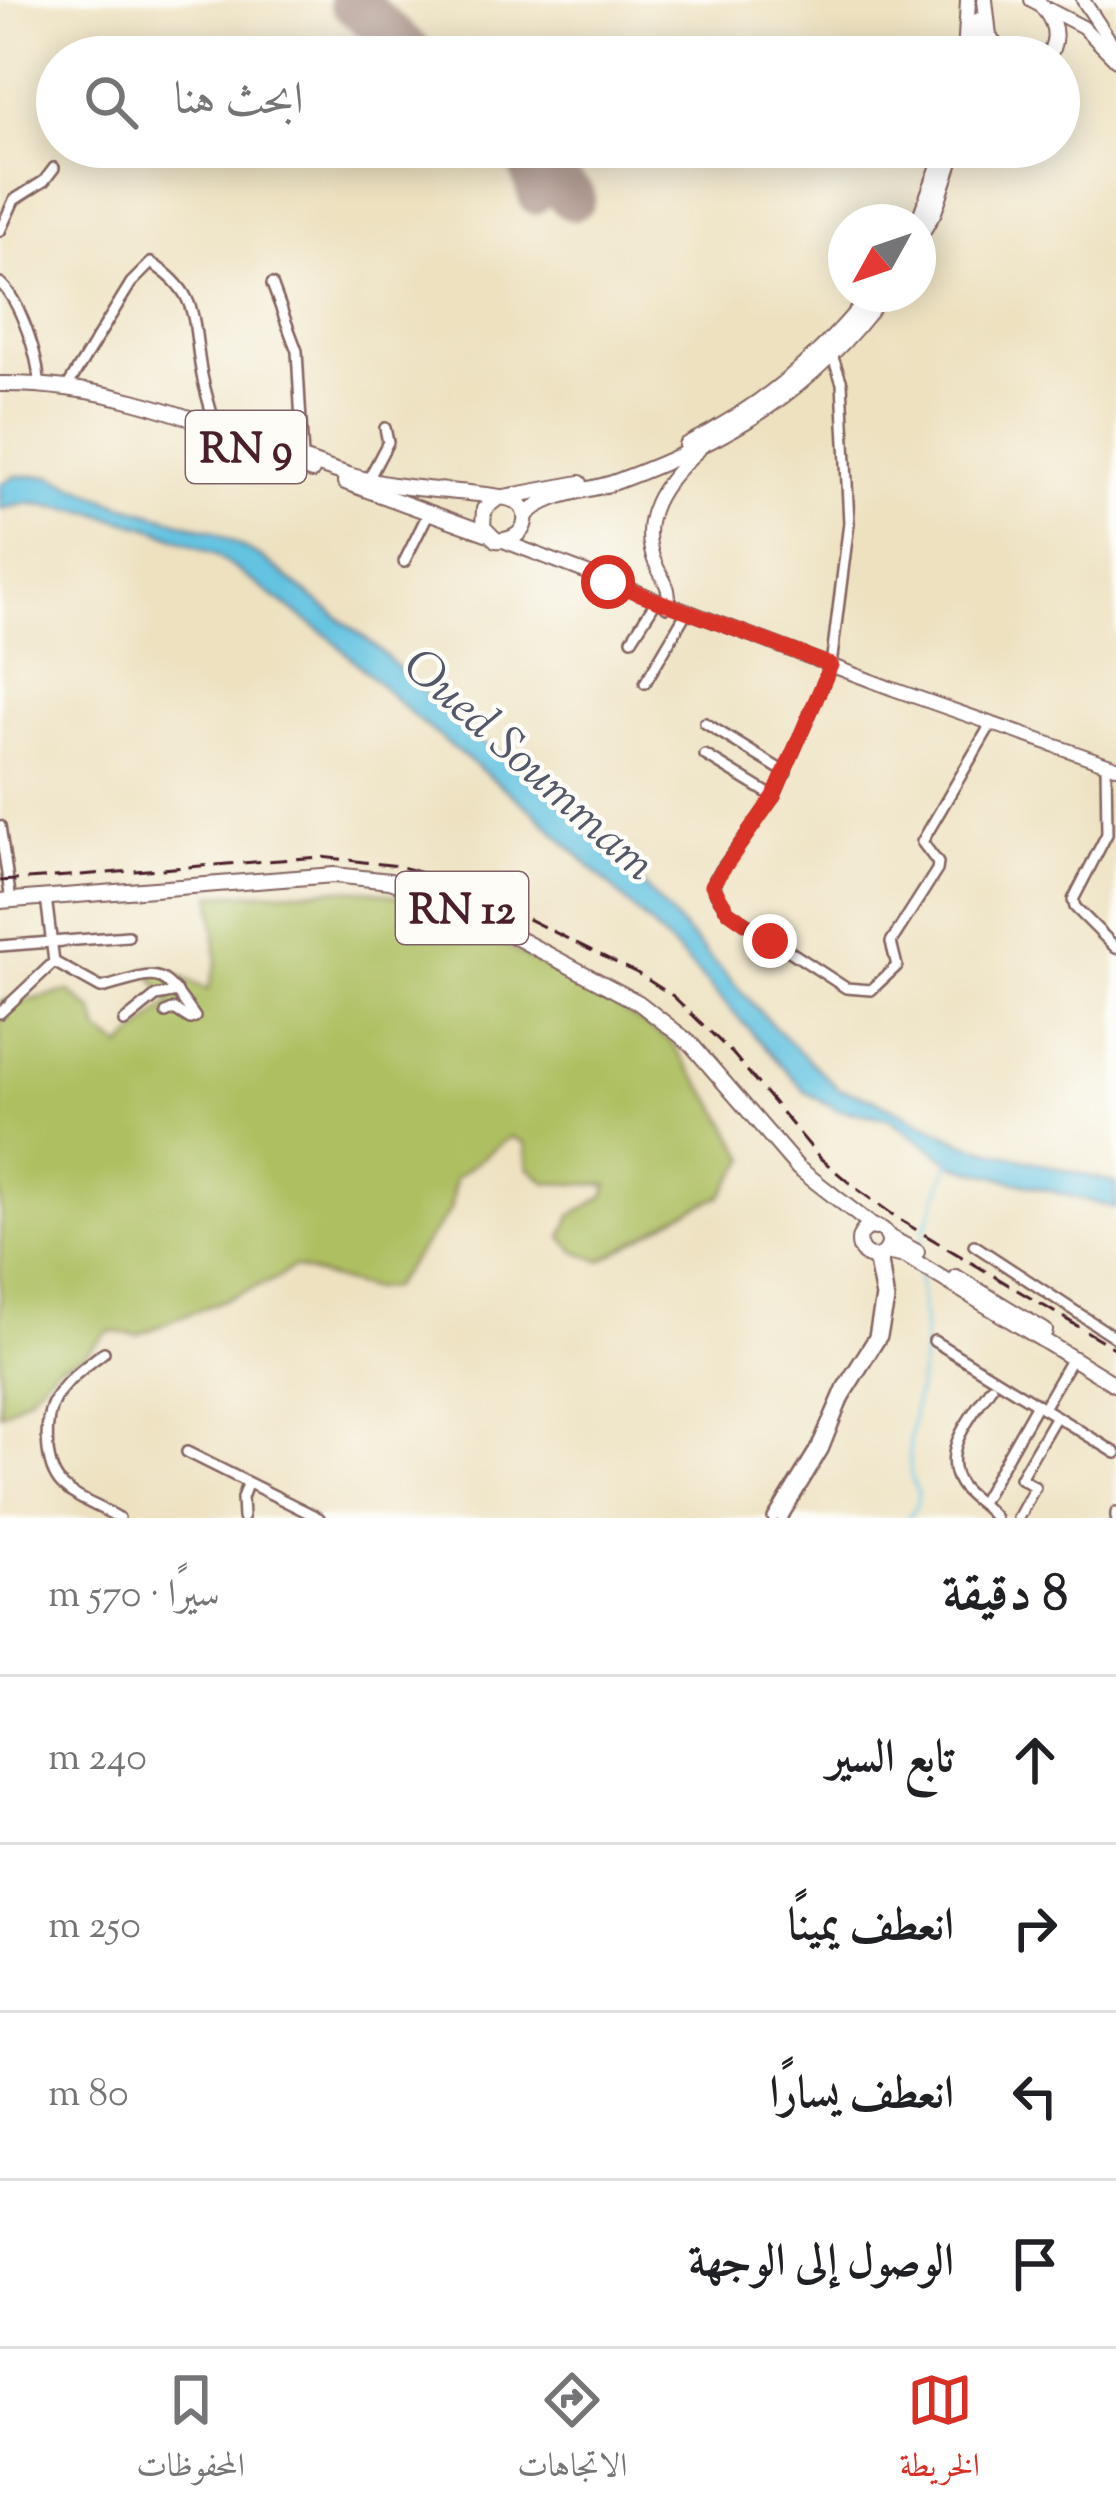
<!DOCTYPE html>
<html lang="ar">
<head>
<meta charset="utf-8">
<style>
  body { margin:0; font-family:"Sorts Mill Goudy",Amiri,serif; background:#f6f6f6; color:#202124; direction:rtl }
  .compass { position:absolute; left:828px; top:204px; width:108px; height:108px; border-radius:50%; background:#fff; box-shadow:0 6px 30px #0003; rotate:230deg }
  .stop { position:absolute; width:36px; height:36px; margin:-27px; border:9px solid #d93025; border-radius:50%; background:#fff }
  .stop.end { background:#d93025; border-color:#fff; box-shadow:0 3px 12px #0008 }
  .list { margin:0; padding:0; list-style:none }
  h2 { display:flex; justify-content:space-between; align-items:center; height:156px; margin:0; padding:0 48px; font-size:51px }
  h2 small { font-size:39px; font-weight:400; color:#757577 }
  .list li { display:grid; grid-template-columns:78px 1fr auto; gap:36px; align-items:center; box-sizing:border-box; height:168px; padding:0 48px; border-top:3px solid #e0e0e0 }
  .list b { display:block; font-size:45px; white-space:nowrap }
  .list em { font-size:39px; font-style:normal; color:#757577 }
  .icon { flex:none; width:66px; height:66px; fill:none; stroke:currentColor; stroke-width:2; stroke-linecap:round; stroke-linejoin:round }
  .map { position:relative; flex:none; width:1116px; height:1518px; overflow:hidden; direction:ltr }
  .search { position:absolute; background:#fff; box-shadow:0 6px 30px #0003; left:36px; right:36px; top:36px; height:132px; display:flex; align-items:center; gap:30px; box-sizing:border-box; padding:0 42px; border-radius:66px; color:#757577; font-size:45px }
  .sheet { height:828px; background:#fff }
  nav { display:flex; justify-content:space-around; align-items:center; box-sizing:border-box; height:168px; border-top:3px solid #e0e0e0; background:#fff; font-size:33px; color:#757577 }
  nav a { display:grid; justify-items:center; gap:6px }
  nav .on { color:#d93025 }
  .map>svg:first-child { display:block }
</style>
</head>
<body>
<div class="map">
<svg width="1116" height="1518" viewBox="0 0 1116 1518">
  <rect width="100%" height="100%" fill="#fdfcf7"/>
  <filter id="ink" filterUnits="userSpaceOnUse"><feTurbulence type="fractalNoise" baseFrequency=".00833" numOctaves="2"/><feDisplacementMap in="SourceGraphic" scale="24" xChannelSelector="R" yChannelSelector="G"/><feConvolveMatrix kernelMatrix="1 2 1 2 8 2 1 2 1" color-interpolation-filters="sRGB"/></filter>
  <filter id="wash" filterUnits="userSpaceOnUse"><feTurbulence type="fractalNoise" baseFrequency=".004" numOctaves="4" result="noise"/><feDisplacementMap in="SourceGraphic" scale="48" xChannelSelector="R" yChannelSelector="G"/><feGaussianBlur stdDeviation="2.7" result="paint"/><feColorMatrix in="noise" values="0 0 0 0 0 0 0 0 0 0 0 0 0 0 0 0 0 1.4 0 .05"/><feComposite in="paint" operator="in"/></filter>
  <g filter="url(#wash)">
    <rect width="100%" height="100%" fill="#ede1c0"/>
    <polygon fill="#aebf62" stroke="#7c6f46" stroke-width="3" points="342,889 375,891 428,904 604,999 670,1041 716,1105 747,1159 721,1196 678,1216 601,1261 575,1251 562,1237 571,1216 604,1196 608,1185 547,1183 528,1168 525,1143 510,1137 455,1178 450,1211 391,1288 369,1289 293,1267 276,1279 137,1335 109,1331 83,1356 57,1366 27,1397 0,1414 0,1001 26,1001 69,991 94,1012 99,1032 122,1047 171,1002 145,969 166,969 208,990 217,962 212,895"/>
    <polygon fill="#63c3e1" stroke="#567186" stroke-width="3" points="16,476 51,476 118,504 212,531 262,558 375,646 456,723 550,791 632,873 775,1028 839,1089 869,1097 968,1145 1116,1183 1116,1208 956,1166 888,1118 839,1110 806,1092 682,956 534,812 416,718 329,637 215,554 156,530 95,513 30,503 0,509 0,484"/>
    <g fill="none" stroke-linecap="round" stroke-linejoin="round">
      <g stroke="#63c3e1" stroke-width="3">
        <polyline points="924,1232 950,1161"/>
        <polyline points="921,1246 923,1238"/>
        <path d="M907,1518L916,1507L918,1492C896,1461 923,1383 924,1344C924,1319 921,1294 918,1269"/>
      </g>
      <polyline stroke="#9c8076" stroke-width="18" points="511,147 529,203 535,206 560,187"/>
      <g stroke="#9c8076" stroke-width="45">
        <polyline points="351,0 415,57"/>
        <polyline points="515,147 573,198"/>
      </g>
    </g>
  </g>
  <g filter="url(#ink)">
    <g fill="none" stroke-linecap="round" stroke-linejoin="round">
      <g stroke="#83635f" stroke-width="14">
        <g id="minor">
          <polyline points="0,231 14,200 44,181 54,168"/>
          <path d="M0,283C20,300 39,358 39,384"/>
          <polyline points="272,284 297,351 303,458"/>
          <polyline points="832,355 842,383 849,523 831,665 774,797 715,878 716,894 728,911 846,988 871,990 897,966 891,942 937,870 938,863 922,842 991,724"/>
          <path d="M67,387L131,283L151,263C200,293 192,320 201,370C204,389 211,408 215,426"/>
          <polyline points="368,480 388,442 385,428"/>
          <polyline points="404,562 429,512"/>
          <polyline points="632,639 656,601"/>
          <polyline points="645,683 686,613"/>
          <polyline points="705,723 786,773"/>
          <polyline points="705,755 774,797"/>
          <polyline points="1106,764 1107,834 1073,900 1075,907 1116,948"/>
          <polyline points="0,826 11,901"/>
          <polyline points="0,946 128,936"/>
          <path d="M54,962L101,988C161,973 157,963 195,1017L190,1019L174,1009L166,1013"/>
          <polyline points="0,1013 54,962 46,897"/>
          <polyline points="124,1022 156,996 177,992"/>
          <polyline points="974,1245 1116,1338"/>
          <polyline points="934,1341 1116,1453"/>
          <path d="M104,1352C88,1365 67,1379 56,1397C43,1418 44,1467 62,1485C79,1501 100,1506 119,1518"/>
          <path d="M991,1387C973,1415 939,1450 960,1484C968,1497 985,1504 995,1518"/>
          <polyline points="1043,1408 1072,1358"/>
          <polyline points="187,1452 319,1518"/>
          <polyline points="982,1501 1037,1404"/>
          <polyline points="243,1518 242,1498 247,1484"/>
          <polyline points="773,1518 817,1446 843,1386 874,1337 881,1297 873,1257"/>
          <polyline points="782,1518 823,1450 844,1397 882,1336 889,1301 882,1255"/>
          <polyline points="1018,1518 1035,1487 1020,1478 1056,1416"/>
          <polyline points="1116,1518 1116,1513"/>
        </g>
      </g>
      <g stroke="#83635f" stroke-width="16">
        <g id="major">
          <polyline points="1031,0 1083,27 1116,60"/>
          <polyline points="1083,0 1116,50"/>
          <polyline points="503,541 893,689 1116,767"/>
          <path d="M667,606C672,590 665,583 658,569C633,520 664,481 699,450"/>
        </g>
      </g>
      <g stroke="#83635f" stroke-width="18">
        <g id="highway">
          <polyline points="985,0 989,36 1003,57"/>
          <path d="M1040,4C1055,21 1060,36 1048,57"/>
          <polyline points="965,57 968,0"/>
          <polyline points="976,57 979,20"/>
          <polyline points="918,222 946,147"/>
          <polyline points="918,239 934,212 956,147"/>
          <path d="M0,384C136,383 227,437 352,476C403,491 454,489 506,498C536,503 530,543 496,540L483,527L484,509L498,498"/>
          <path d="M686,445C759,409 820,358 871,294"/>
          <polyline points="243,446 312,471"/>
          <polyline points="345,482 486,533"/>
          <polyline points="504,497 580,483"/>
          <path d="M525,516C548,491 587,493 618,481C729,440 812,391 883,294"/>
          <polyline points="0,901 334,875 390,881 446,900 639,1003 690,1043 798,1168 875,1228"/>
          <circle cx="874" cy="1242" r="15"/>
          <polyline points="887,1236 917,1252"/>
          <polyline points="885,1252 906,1256 1116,1385"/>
          <polyline points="956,1277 1045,1331"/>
        </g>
      </g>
      <use href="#minor" stroke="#fff" stroke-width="9"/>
      <use href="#major" stroke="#fff" stroke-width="12"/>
      <use href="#highway" stroke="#fff" stroke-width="14"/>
      <polyline stroke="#4a1f2b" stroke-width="3" stroke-dasharray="18 9" stroke-linecap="butt" points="0,881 321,857 399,866 455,883 637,973 673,996 733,1054 820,1158 854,1187 900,1220 1116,1349"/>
    </g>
  </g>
  <g fill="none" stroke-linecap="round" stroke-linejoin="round" filter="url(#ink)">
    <polyline stroke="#d93025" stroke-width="15" points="608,582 831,665 774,796 712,885 728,911 770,941"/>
  </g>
  <g text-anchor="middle" stroke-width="9" stroke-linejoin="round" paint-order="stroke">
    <g fill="#fdfcf7" stroke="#806168" stroke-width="3">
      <rect x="186" y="411" width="120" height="72" rx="9"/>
      <rect x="396" y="872" width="132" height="72" rx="9"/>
    </g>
    <g font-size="42" font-weight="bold" fill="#4a1f2b">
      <text x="246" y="462">RN 9</text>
      <text x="462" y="923">RN 12</text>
    </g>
    <g font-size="48" font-style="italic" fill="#53586b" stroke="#fdfcf7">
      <text transform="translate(531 763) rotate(42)" y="17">Oued Soummam</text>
    </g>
  </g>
</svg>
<svg class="compass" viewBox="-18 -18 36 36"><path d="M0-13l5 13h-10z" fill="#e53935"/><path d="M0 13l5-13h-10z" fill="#757577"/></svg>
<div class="stop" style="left:608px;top:582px"></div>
<div class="stop end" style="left:770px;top:941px"></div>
<div class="search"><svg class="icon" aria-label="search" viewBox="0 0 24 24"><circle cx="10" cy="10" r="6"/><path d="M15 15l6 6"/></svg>ابحث هنا</div>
</div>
<section class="sheet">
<h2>8 دقيقة<small>سيرًا · 570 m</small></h2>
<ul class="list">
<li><svg class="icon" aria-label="ahead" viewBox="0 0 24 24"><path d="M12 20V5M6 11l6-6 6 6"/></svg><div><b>تابع السير</b></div><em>240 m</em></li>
<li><svg class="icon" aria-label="right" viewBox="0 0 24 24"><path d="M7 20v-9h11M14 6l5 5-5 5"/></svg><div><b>انعطف يمينًا</b></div><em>250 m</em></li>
<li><svg class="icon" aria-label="left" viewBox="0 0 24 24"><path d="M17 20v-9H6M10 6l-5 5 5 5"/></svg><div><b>انعطف يسارًا</b></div><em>80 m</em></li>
<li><svg class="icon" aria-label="arrive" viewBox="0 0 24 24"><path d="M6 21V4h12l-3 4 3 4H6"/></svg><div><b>الوصول إلى الوجهة</b></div></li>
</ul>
</section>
<nav>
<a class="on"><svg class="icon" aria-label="map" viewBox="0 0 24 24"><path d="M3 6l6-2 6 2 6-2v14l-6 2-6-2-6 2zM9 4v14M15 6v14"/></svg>الخريطة</a>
<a><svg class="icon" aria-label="directions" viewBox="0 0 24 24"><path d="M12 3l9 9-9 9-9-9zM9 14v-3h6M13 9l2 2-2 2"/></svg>الاتجاهات</a>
<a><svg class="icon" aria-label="saved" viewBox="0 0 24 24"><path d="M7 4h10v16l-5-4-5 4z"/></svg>المحفوظات</a>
</nav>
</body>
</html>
